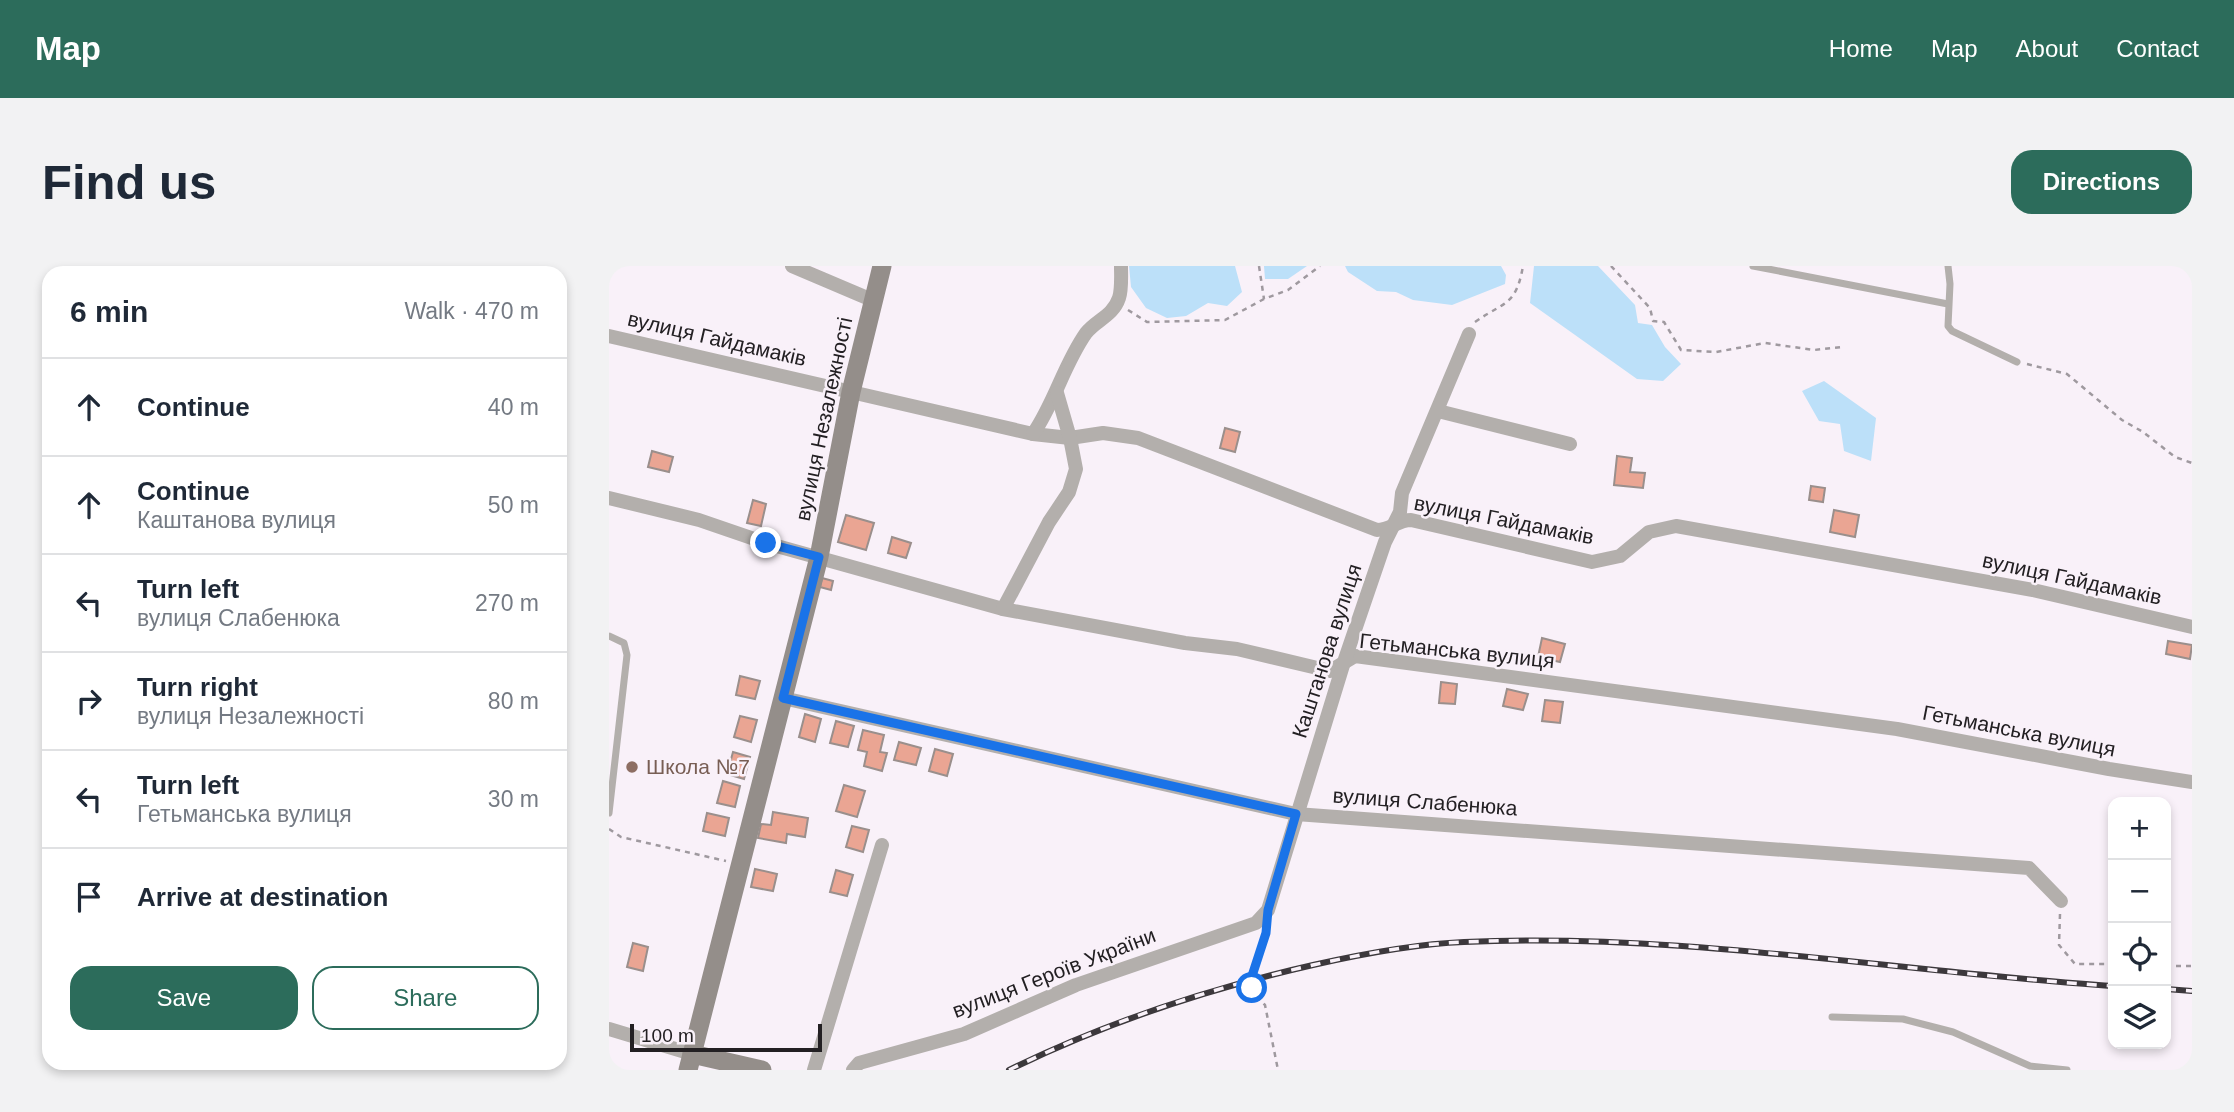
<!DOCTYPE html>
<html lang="en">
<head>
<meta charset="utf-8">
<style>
  body { margin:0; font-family:Helvetica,sans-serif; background:#f2f2f3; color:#1f2937 }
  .controls { position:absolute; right:21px; bottom:21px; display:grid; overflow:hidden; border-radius:14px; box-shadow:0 4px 10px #0003 }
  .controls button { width:63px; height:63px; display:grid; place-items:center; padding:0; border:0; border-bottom:2px solid #e0e1e3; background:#fff; color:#1f2937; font:35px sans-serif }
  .scale { position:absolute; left:21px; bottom:18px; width:192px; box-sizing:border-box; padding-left:7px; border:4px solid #232023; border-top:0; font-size:19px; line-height:24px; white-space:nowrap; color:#232023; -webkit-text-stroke:5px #f9f1f9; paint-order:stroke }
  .stop { position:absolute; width:21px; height:21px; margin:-16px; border:5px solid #1a73e8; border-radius:50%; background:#fff }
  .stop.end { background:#1a73e8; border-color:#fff; box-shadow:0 2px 7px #0008 }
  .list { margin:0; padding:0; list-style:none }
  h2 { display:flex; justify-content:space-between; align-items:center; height:91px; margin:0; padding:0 28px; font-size:30px }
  h2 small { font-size:23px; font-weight:400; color:#747a83 }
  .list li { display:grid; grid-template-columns:46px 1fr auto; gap:21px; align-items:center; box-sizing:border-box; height:98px; padding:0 28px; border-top:2px solid #e0e1e3 }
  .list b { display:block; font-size:26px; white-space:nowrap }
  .list p { margin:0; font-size:23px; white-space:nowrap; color:#747a83 }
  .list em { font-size:23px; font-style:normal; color:#747a83 }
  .actions { display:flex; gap:14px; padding:21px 28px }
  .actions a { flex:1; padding:16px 0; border:2px solid #2c6c5b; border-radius:21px; text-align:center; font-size:24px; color:#2c6c5b }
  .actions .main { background:#2c6c5b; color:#fff }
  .icon { flex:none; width:38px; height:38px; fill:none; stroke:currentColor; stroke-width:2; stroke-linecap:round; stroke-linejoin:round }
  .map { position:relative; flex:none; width:1583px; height:804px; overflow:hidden; border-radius:21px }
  header { display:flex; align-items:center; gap:42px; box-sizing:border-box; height:98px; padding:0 35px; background:#2c6c5b; color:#fff }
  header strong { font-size:33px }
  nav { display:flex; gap:38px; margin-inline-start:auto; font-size:24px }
  .intro { display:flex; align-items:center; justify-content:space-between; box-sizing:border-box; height:168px; padding:0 42px }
  h1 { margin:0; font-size:49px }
  .button { padding:18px 32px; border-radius:21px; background:#2c6c5b; color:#fff; font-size:24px; font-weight:700 }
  main { display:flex; gap:42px; padding:0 42px }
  aside { flex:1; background:#fff; border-radius:21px; box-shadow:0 4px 10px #0003 }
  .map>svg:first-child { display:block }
</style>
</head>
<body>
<header>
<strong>Map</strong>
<nav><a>Home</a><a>Map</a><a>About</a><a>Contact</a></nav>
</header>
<div class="intro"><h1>Find us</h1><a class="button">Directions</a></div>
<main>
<aside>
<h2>6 min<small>Walk · 470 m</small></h2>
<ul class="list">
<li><svg class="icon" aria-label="ahead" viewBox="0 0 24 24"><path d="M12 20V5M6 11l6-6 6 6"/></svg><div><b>Continue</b></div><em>40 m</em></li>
<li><svg class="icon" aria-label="ahead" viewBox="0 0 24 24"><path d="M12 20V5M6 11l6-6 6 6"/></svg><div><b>Continue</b><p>Каштанова вулиця</p></div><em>50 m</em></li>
<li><svg class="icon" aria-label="left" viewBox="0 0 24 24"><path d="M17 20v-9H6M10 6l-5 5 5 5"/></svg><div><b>Turn left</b><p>вулиця Слабенюка</p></div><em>270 m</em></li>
<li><svg class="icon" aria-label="right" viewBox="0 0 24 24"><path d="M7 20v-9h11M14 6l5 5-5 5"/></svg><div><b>Turn right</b><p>вулиця Незалежності</p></div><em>80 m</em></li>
<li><svg class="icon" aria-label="left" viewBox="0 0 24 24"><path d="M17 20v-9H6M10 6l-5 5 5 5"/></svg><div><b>Turn left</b><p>Гетьманська вулиця</p></div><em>30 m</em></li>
<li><svg class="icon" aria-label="arrive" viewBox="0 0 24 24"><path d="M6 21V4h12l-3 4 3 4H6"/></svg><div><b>Arrive at destination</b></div></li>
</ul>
<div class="actions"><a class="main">Save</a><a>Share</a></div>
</aside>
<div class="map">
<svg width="1583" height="804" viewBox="0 0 1583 804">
  <rect width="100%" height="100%" fill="#f9f1f9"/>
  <g fill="#bce0f9">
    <polygon points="520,0 626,0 633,26 618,40 599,37 577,50 558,52 537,42 522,21"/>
    <polygon points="655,0 698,0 679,13 656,13"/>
    <polygon points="736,0 892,0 897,9 896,18 843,39 804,34 787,26 768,25 739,6"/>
    <polygon points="925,0 989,0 1026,39 1029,57 1043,59 1056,81 1072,98 1054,115 1028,113 921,37"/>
    <polygon points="1215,115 1267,152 1262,195 1235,185 1231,158 1210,155 1193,125"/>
  </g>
  <g fill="#eaa593" stroke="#9a8f8c" stroke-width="2">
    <polygon points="616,162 631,166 626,186 611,182"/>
    <polygon points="43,185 64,191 60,206 39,201"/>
    <polygon points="1008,190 1023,192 1021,206 1036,207 1034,222 1005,219"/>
    <polygon points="1202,220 1216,222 1214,236 1200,234"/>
    <polygon points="144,234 157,238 152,260 138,257"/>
    <polygon points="1225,244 1250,249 1246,271 1221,266"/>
    <polygon points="237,249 265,257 257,284 229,276"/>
    <polygon points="283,271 302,277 297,292 279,287"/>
    <polygon points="213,312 224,315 222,324 211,321"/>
    <polygon points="933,372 956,378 951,396 929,391"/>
    <polygon points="1559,375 1583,379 1581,393 1557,388"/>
    <polygon points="131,410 151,415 146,433 127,429"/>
    <polygon points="832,416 848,418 846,438 830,437"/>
    <polygon points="898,423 919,428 914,444 894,440"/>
    <polygon points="936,434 954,436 951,457 933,455"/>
    <polygon points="196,448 212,453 206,476 190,471"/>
    <polygon points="131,450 148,454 142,476 125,471"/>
    <polygon points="227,455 245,460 239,481 221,477"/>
    <polygon points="254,464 275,469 271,486 278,487 273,505 255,500 258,486 249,484"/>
    <polygon points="290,476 312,482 307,499 285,494"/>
    <polygon points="326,483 344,488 338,510 320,505"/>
    <polygon points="124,486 141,491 135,513 118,508"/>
    <polygon points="114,515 131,520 126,541 108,537"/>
    <polygon points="235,519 256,525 248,551 227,545"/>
    <polygon points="164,546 199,552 196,571 178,568 177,577 149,572 152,558 162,559"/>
    <polygon points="98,547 120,552 116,570 94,565"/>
    <polygon points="243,560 260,564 254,586 237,581"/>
    <polygon points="146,603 168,608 164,625 142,621"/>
    <polygon points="227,604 244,609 238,630 221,626"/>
    <polygon points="24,677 39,681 34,705 18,701"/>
  </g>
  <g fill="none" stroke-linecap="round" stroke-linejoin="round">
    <g stroke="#9f999f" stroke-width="2.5" stroke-dasharray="5 5" stroke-linecap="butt">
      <polyline points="650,0 655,33"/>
      <polyline points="1002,0 1041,42 1044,55 1055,56 1072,84 1107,86 1156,77 1205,84 1233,81"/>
      <polyline points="519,44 538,56 616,54 655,33 679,24 711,0"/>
      <path d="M866,56C896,35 907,40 914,0"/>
      <polyline points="1418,98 1458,108 1513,154 1534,166 1566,191 1583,197"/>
      <polyline points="0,563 12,571 117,595"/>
      <polyline points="1451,648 1450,679 1466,698 1504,698"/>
      <polyline points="658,664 642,713 647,730 656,739 669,804"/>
      <polyline points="1557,700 1583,700"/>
    </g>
    <g stroke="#b3afac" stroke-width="7">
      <polyline points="1144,0 1339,38"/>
      <polyline points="1339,0 1341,18 1339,60 1343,65 1408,96"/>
      <polyline points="0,370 15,377 18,389 0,547"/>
      <polyline points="1223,751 1294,753 1344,766 1421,800 1458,804"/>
    </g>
    <g stroke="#b3afac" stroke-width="14">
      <polyline points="183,0 263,34"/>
      <path d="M0,70L424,168L461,172L494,167L529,172L768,264C781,264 789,254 802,254L983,296L1011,290L1040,266L1067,260L1424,324L1583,361"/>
      <polyline points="829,145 961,178"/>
      <path d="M424,168C446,136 455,98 477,67C487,54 504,50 510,32C513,23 512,10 512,0"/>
      <polyline points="0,232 90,254 157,277 394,343 576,377 628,383 721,405 746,390 1288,463 1500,503 1583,516"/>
      <polyline points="394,343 440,256 460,226 467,203 461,172 448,127"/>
      <polyline points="174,432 687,548 1420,602 1452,635"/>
      <polyline points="0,763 83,788"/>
      <polyline points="205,804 273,579"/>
      <polyline points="244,804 250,797 355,768 467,719 647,657 659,644 735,396 776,276 791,246 793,227 860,68"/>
    </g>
    <g stroke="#948e8a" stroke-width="19">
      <polyline points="83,788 153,804"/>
      <polyline points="79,804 210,291 242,126 273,0"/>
    </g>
    <g stroke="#3c383c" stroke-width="6">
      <g id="rail">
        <polyline points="1557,723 1583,725"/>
        <path d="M400,804C498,756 598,723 704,699C753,688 805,678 855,676C1073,666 1288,706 1504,720"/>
      </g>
    </g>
    <use href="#rail" stroke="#f9f1f9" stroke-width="3.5" stroke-dasharray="10" stroke-linecap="butt"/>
  </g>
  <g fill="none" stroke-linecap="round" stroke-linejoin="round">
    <polyline stroke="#1a73e8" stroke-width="9" points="157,277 210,291 174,432 687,548 659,644 657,667 642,713 643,722"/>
  </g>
  <circle fill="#8d6e63" stroke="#f9f1f9" stroke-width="2.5" cx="23" cy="501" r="7"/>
  <g text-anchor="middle" stroke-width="5" stroke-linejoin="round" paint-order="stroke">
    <g font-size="21" fill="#232023" stroke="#f9f1f9">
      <text transform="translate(108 73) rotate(13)" y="7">вулиця Гайдамаків</text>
      <text transform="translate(215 153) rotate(-78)" y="7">вулиця Незалежності</text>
      <text transform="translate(895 254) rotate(11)" y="7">вулиця Гайдамаків</text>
      <text transform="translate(1463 313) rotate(12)" y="7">вулиця Гайдамаків</text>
      <text transform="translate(718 385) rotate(-72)" y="7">Каштанова вулиця</text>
      <text transform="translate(848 385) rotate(6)" y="7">Гетьманська вулиця</text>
      <text transform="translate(1410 465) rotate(11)" y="7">Гетьманська вулиця</text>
      <text transform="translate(816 536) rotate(4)" y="7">вулиця Слабенюка</text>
      <text transform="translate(445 707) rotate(-21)" y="7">вулиця Героїв України</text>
    </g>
    <g font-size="21" fill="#785e54" stroke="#f9f1f9" text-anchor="start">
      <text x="37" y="508">Школа №7</text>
    </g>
  </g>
</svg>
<div class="controls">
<button>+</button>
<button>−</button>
<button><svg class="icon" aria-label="locate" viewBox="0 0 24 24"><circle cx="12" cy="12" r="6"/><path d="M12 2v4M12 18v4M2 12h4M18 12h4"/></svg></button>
<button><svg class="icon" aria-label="layers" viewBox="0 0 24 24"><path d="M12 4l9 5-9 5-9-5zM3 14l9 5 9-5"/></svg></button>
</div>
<div class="scale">100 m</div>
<div class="stop" style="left:643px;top:722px"></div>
<div class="stop end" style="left:157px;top:277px"></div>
</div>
</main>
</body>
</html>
